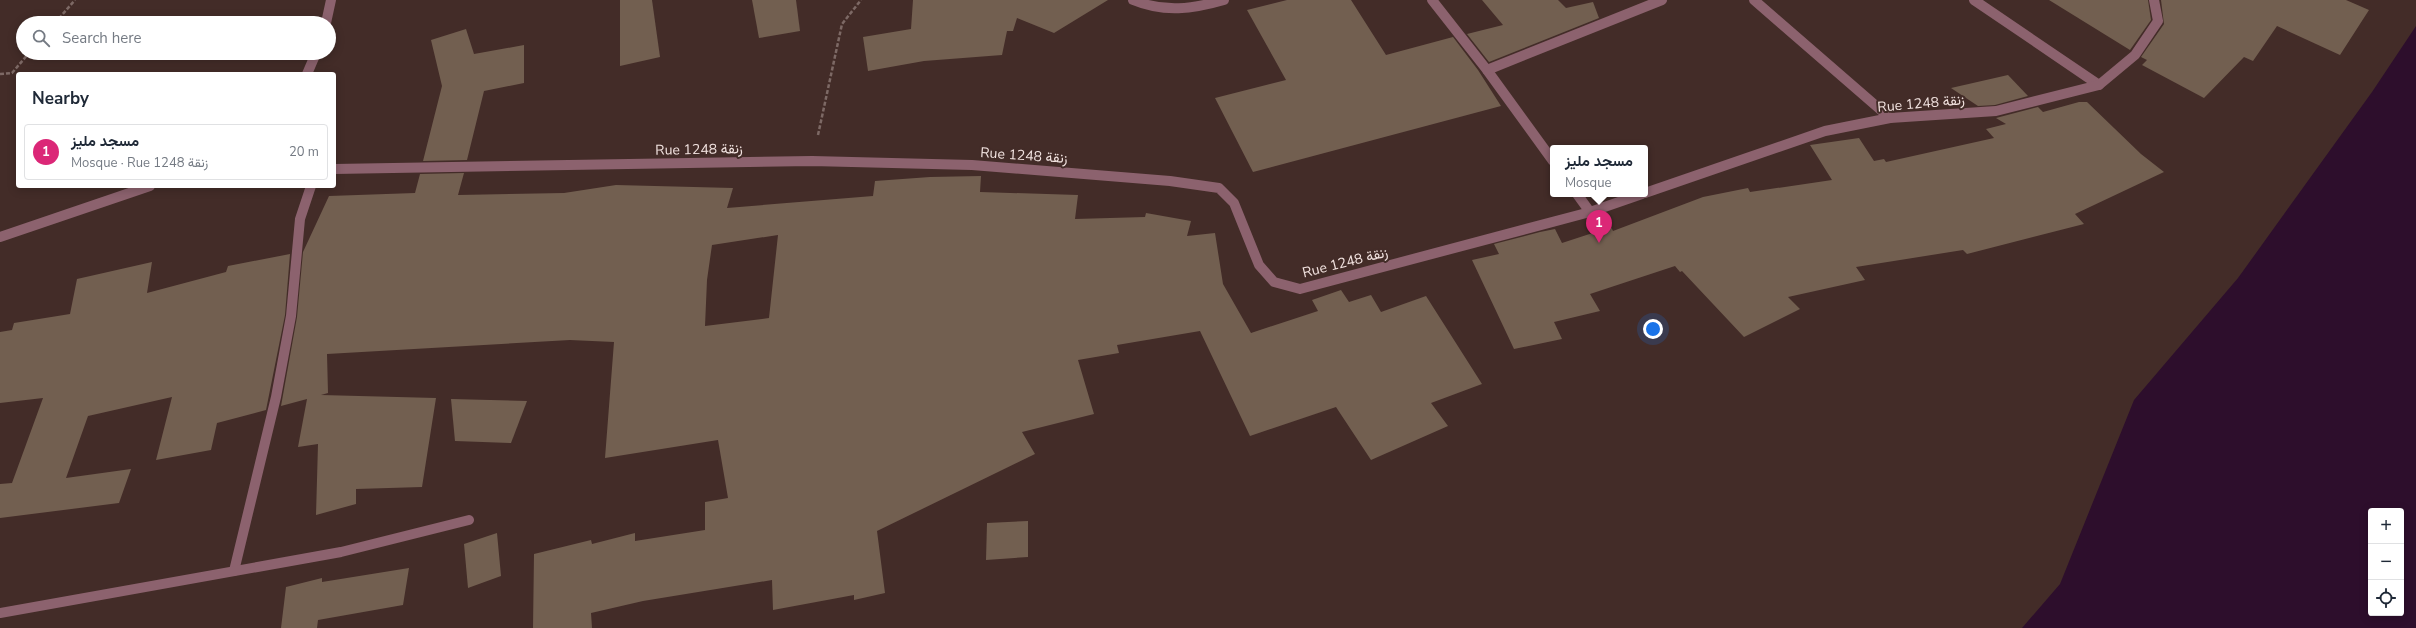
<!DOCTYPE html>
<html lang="en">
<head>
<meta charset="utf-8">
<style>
  body { margin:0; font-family:"Nunito Sans",Vazirmatn,sans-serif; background:#f6f6f7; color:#1f2937 }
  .controls { position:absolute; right:12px; bottom:12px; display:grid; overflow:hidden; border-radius:4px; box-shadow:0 2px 10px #0003 }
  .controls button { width:36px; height:36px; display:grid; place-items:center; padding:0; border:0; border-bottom:1px solid #e0e1e3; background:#fff; color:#1f2937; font:20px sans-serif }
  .you { position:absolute; left:1653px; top:329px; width:14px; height:14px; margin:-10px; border:3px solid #fff; border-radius:50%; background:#1a73e8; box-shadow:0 0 0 6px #1a73e833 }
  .badge { display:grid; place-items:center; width:26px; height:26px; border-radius:50%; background:#db2777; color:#fff; font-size:13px; font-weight:700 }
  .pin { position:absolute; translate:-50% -33px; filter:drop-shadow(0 1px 2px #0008) }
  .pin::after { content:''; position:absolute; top:21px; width:14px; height:12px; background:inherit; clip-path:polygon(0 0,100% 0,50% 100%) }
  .popup { position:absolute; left:1550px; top:145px; width:98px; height:52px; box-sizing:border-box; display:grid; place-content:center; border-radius:4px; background:#fff; filter:drop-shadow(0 1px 3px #0005); font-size:13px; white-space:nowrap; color:#747a83 }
  .popup b { font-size:15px; color:#1f2937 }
  .popup::after { content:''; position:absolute; left:50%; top:100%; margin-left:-8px; border:8px solid transparent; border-top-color:#fff }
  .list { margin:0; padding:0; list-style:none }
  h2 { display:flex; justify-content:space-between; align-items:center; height:52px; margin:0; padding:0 16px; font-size:17px }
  h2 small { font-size:13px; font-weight:400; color:#747a83 }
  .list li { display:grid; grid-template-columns:26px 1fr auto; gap:12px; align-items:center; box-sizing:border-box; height:56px; margin:0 8px 8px; padding:0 8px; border:1px solid #e0e1e3; border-radius:4px }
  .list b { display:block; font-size:15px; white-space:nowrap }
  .list p { margin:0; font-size:13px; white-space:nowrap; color:#747a83 }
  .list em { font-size:13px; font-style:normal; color:#747a83 }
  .icon { flex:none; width:22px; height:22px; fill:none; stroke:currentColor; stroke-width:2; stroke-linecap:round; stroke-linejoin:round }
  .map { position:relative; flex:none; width:2416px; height:628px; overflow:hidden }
  .search { position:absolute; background:#fff; box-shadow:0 2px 10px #0003; left:16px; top:16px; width:320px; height:44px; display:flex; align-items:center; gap:10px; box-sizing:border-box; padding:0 14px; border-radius:22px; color:#747a83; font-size:15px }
  .panel { position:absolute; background:#fff; box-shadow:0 2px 10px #0003; left:16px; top:72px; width:320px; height:116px; border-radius:4px }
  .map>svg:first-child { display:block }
</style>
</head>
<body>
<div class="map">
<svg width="2416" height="628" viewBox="0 0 2416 628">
  <rect width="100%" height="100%" fill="#432c28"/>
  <path fill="#2d0e2c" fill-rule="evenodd" d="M2416,26V628H2022L2060,584L2134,400L2238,278L2372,92ZM2371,511H2401V613H2371Z"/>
  <g fill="#725f50" fill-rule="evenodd">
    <polygon points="620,0 652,0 660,57 620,66"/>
    <polygon points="752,0 796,0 800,31 759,38"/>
    <polygon points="913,0 1108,0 1054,33 1017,18 1013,31 1007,31 1002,55 924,61 868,71 863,37 911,29"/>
    <polygon points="1287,0 1351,0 1386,55 1453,37 1478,70 1501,106 1253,172 1215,98 1286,80 1247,10"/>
    <polygon points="1482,0 1558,0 1566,8 1593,2 1599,18 1489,62 1467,34 1503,25"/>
    <polygon points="2049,0 2148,0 2151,20 2130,50"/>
    <polygon points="2161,0 2346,0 2369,10 2340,55 2277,26 2253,61 2244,57 2204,98 2142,65 2147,60 2141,57 2164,24"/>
    <polygon points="466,29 474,54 524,45 524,83 484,91 467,160 423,161 442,86 431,40"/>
    <polygon points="2008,75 2028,96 1995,105 1978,106 1951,88"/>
    <polygon points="2079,102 2087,102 2141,154 2164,172 2075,214 2084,224 1967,254 1963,250 1856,267 1865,280 1788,297 1800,309 1744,337 1682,271 1680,272 1675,266 1590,294 1600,311 1554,322 1562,339 1514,349 1472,260 1499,254 1494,244 1540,232 1555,229 1562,243 1611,227 1613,231 1703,197 1748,188 1750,192 1832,180 1810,145 1859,138 1874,161 1884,159 1886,162 1994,138 1986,129 2006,124 1996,118 2038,107 2043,112"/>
    <path d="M464,173L458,195L564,193L616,185L733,188L727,208L873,196L875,181L930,177L981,176L980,192L1078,195L1075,219L1145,217L1146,213L1191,221L1187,236L1215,233L1223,284L1251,333L1318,311L1312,300L1341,290L1349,302L1371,295L1381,312L1426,296L1482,384L1431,403L1448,426L1371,460L1336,407L1250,436L1200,331L1117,345L1119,353L1078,360L1094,414L1022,432L1035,454L877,531L885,593L854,600V595L773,610L772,580L643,601L591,613L592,628H533L534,554L591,540L592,544L635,533V541L705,530V502L728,498L718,440L605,458L614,342L570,340L327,354L328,393L321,395L436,398L422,487L356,489V504L316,515L318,444L298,447L307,399L281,406L297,317L303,252L329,196L415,193L420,174ZM778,235L769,318L705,326L707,280L712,245Z"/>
    <polygon points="290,254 285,315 266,410 217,423 211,450 156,460 172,397 88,416 66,478 131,469 119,503 0,518 0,484 12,483 43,398 0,403 0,332 12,330 14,323 70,314 77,279 152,262 147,293 226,272 228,266"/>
    <polygon points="451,399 527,401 511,443 455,441"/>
    <polygon points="1028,521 1028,557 986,560 987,523"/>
    <polygon points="497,533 501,576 468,588 464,544"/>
    <polygon points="409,568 403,605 318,620 317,628 281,628 286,587 322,578 322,582"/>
  </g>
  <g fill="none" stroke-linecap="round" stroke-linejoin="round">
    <g stroke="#7d6965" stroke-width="2.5" stroke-dasharray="4 2" stroke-linecap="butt">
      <polyline points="55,23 75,0"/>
      <polyline points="0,74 12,73 29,53"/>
      <polyline points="818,135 842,24 861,0"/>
    </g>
    <g stroke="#8c626e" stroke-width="10">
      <path d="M1133,0C1164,13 1193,9 1224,0"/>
      <polyline points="1432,0 1487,70 1553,161"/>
      <polyline points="1754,0 1890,118"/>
      <polyline points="1974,0 2099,85"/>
      <polyline points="326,23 331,0"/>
      <polyline points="1487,70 1662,0"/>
      <polyline points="307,74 316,53"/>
      <polyline points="334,169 812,161 972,165 1170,181 1219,188 1234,203 1259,265 1274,282 1300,289 1590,212 1642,194"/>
      <polyline points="1645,193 1825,131 1890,118 1996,111 2099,85 2135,55 2158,21 2154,0"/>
      <polyline points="1577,194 1590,212"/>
      <polyline points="0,237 150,186"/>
      <polyline points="234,571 276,397 291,316 300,219 311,186"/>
      <polyline points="0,613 341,552 469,520"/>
    </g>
  </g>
  <g text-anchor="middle" stroke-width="4" stroke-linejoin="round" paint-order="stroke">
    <g font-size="14" fill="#f2e3e0" stroke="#432c28">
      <text transform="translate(1921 103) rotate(-5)" y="5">Rue 1248 زنقة</text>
      <text transform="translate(699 149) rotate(-1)" y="5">Rue 1248 زنقة</text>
      <text transform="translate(1024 155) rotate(4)" y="5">Rue 1248 زنقة</text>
      <text transform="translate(1345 262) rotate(-14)" y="5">Rue 1248 زنقة</text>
    </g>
  </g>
</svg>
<div class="controls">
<button>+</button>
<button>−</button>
<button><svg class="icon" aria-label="locate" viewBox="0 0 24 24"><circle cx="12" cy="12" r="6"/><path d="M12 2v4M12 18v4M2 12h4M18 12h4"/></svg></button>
</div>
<div class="you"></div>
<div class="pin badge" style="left:1599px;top:243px">1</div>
<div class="popup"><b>مسجد مليز</b>Mosque</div>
<div class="search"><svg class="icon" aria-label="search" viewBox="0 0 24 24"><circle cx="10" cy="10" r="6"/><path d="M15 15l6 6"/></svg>Search here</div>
<section class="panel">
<h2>Nearby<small></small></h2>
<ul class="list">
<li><span class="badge">1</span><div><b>مسجد مليز</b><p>Mosque · Rue 1248 زنقة</p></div><em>20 m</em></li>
</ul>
</section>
</div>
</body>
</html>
